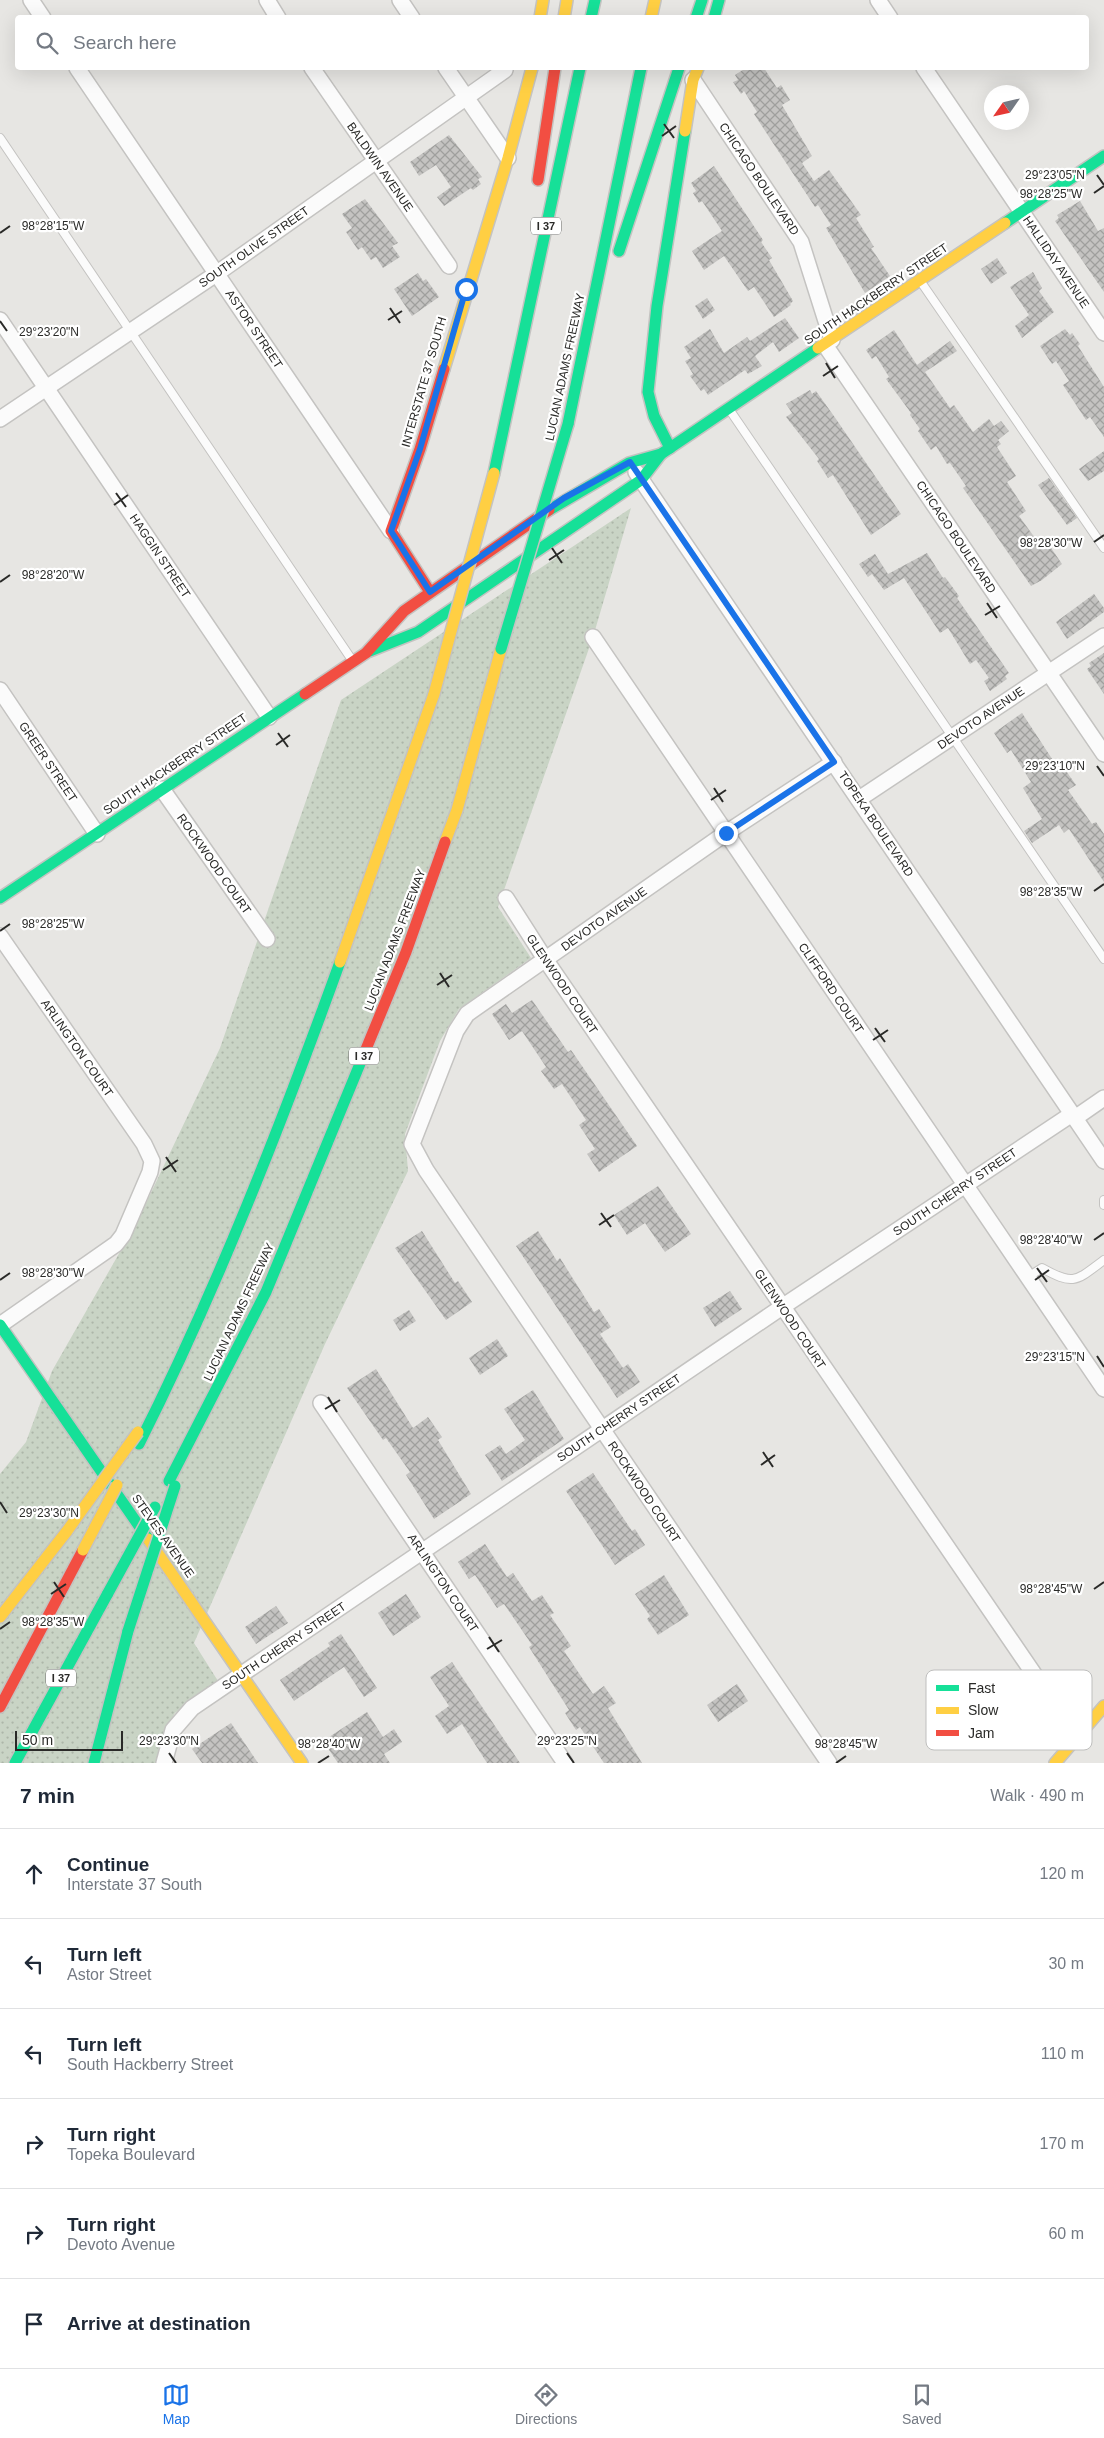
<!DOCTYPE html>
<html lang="en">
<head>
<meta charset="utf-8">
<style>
  body { margin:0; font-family:Arial,sans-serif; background:#f6f6f7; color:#1f2937 }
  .compass { position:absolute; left:984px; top:85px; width:45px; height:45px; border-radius:50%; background:#fff; box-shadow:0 5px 20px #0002; rotate:236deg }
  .scale { position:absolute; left:15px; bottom:12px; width:108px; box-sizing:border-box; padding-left:5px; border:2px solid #2a2a28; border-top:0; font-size:14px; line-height:18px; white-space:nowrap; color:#2a2a28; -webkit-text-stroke:4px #fff; paint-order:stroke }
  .stop { position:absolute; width:15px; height:15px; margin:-11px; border:4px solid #1a73e8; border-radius:50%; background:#fff }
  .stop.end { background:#1a73e8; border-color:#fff; box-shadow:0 1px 5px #0008 }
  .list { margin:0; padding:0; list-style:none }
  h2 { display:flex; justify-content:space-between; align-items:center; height:65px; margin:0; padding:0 20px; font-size:21px }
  h2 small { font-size:16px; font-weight:400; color:#747a83 }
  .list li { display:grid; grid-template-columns:32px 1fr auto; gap:15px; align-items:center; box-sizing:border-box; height:90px; padding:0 20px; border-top:1px solid #e0e1e3 }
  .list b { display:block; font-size:19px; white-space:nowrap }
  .list p { margin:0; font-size:16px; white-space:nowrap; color:#747a83 }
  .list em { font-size:16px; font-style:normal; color:#747a83 }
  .icon { flex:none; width:28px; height:28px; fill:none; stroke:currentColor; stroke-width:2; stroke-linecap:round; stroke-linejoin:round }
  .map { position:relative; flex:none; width:1104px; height:1763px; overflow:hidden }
  .search { position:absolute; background:#fff; box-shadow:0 5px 20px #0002; left:15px; right:15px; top:15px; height:55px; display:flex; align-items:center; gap:12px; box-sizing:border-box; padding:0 18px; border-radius:5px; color:#747a83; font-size:19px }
  .sheet { height:605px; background:#fff }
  nav { display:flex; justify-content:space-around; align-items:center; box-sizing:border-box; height:70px; border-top:1px solid #e0e1e3; background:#fff; font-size:14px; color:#747a83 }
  nav a { display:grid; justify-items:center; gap:2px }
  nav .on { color:#1a73e8 }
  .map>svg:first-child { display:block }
</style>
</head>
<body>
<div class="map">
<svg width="1104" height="1763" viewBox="0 0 1104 1763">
  <defs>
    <pattern id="grass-dots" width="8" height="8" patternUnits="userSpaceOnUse" patternTransform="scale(1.25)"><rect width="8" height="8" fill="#c9d4c5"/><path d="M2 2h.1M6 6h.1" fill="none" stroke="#adb6a9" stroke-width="1.8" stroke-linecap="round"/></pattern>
    <pattern id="building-cross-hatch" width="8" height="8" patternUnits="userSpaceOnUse" patternTransform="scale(1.25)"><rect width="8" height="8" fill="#c4c3c1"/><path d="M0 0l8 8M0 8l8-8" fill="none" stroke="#9f9f9d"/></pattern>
  </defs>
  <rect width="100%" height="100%" fill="#e7e6e3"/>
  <polygon fill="url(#grass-dots)" points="631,508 593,637 498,907 531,958 459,1009 440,1041 405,1134 408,1171 325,1344 194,1643 218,1681 175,1713 167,1728 159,1763 0,1763 0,1474 26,1442 52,1371 137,1222 220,1048 341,700"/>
  <g fill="url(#building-cross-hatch)">
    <polygon points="746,68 764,68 777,88 781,85 790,100 782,105 812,156 802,163 814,181 829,170 861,215 856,218 874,247 871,248 890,276 865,293 826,228 831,225 818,205 815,207 754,114 757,112 744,91 741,94 733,82 738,80 735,75"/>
    <polygon points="449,135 482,177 478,179 481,184 473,190 471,188 444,206 437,197 451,187 436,165 419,176 410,162"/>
    <polygon points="714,166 763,240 761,242 772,258 769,260 793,301 790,304 791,305 774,317 754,287 748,291 724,256 704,270 692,251 722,231 702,201 699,203 693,193 696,191 691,183"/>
    <polygon points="365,199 398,243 392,246 400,257 383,268 376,257 371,260 362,247 358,250 346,232 352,228 342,214"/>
    <polygon points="1080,201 1098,231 1104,228 1104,292 1055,221 1059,218 1057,215"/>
    <polygon points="997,258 1007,273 991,284 981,269"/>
    <polygon points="1033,272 1042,288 1039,291 1054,312 1022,338 1015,326 1029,315 1010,287"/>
    <polygon points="418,273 423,281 426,279 439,297 412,316 394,289"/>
    <polygon points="707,298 715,310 703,319 695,306"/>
    <polygon points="785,318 799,338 779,352 773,342 755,356 762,366 748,374 745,370 708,395 704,389 701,391 690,376 693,374 685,361 691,358 684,347 710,329 724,353 747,337 750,341"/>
    <polygon points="1065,329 1070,335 1072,333 1080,344 1078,346 1104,387 1104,437 1090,417 1086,420 1063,385 1069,381 1056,361 1052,364 1040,346"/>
    <polygon points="894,330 917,365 950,341 957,351 925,372 950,408 954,405 973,432 989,419 994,426 1001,421 1009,431 998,440 1001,444 997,447 1016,476 1007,482 1026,511 1019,516 1043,549 1049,545 1062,564 1042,580 1031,586 975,505 963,488 966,486 950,463 947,464 936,446 931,450 918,431 920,429 910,415 911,413 886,379 889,377 876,356 872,359 866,350"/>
    <polygon points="810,390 812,394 816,391 836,419 901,514 871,535 833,475 828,478 817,461 819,459 786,417 792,413 786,404"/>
    <polygon points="1104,451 1104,471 1088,481 1079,469"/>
    <polygon points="1049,478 1077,518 1067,525 1038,485"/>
    <polygon points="927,553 943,578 945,577 959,596 957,598 1009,673 1005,676 1007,679 990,691 984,681 989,678 976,660 970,664 948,628 940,633 904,578 884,590 872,574 868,577 859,564 875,554 888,574"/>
    <polygon points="1094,594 1104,608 1104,612 1067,639 1056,622"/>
    <polygon points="1104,653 1104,694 1087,669 1091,666 1089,663"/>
    <polygon points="1022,713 1060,771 1064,768 1076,785 1068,790 1092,824 1096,822 1104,834 1104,882 1069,829 1064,833 1059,825 1032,843 1024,831 1042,819 1023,788 1031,782 1011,750 1007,753 994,733"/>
    <polygon points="532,1000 568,1052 571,1050 637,1146 599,1172 587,1154 595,1149 579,1125 586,1120 562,1084 554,1089 541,1071 546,1067 522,1031 509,1040 492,1014 506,1004 512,1013"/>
    <polygon points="658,1186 691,1234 665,1252 645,1223 627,1235 614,1215"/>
    <polygon points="422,1231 455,1283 458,1281 472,1302 446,1320 395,1248"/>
    <polygon points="538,1231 557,1261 560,1258 594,1312 599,1309 611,1327 600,1334 623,1368 628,1364 640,1382 617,1398 516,1246"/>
    <polygon points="730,1291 742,1309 715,1327 703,1308"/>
    <polygon points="409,1310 416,1321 400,1331 393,1320"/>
    <polygon points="497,1339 508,1356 480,1375 469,1358"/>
    <polygon points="376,1369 413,1428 428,1417 442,1437 438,1440 471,1494 434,1519 406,1475 410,1472 386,1438 383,1440 347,1388"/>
    <polygon points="533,1390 564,1439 502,1481 485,1455 500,1445 506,1454 525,1440 504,1409"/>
    <polygon points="593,1473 632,1531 635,1529 645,1545 615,1565 566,1491"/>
    <polygon points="485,1544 507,1577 513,1573 532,1601 542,1595 554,1613 550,1615 571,1646 564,1651 593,1694 604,1686 616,1703 608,1708 642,1763 604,1763 580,1727 576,1730 565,1713 569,1710 529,1647 532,1645 504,1604 497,1608 475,1575 469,1579 458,1562"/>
    <polygon points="664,1575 689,1615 658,1635 647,1619 650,1616 635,1594"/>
    <polygon points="406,1594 421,1617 393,1636 378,1613"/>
    <polygon points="276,1606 288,1623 256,1644 245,1627"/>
    <polygon points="341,1634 377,1688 364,1697 344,1667 294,1701 280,1680 330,1646 328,1643"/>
    <polygon points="452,1662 468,1686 520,1763 487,1763 462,1724 447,1734 435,1716 449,1706 430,1677"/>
    <polygon points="737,1684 748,1701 718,1722 707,1705"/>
    <polygon points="367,1712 383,1737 394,1729 402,1742 384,1754 390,1763 338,1763 323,1741"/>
    <polygon points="231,1723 258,1763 202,1763 192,1749"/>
  </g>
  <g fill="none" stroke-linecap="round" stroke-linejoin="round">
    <g stroke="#c4c3c1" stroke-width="10">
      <g id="lane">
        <polyline points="0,138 352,660"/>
        <polyline points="921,282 1104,548"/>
        <polyline points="729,409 1104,959"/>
        <polyline points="1104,1200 1104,1205"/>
        <path d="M1028,1277L1042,1268C1074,1286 1076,1281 1104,1260"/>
      </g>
    </g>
    <g stroke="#c4c3c1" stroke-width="18">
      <g id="street">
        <polyline points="31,0 43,18"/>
        <polyline points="267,0 278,18"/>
        <polyline points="400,0 412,18"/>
        <polyline points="878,0 890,18"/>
        <polyline points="77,68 391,531"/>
        <polyline points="312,68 449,266"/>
        <polyline points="446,68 508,158"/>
        <polyline points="924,68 1104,333"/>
        <polyline points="693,80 801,242 832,340"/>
        <polyline points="0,320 269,717"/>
        <polyline points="825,345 1104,754"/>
        <polyline points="0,419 216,274 505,70"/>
        <polyline points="636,472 1104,1161"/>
        <polyline points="593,637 1104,1389"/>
        <polyline points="0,690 97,834"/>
        <polyline points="162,789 267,939"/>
        <polyline points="859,799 1104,636"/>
        <polyline points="506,898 545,959 1077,1737"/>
        <polyline points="0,936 144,1144 152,1161 150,1172 123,1235 116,1244 0,1325"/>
        <polyline points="1075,1118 1104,1098"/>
        <polyline points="321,1403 565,1763"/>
        <polyline points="164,1763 173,1730 192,1708 782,1307 1072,1114"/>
        <polyline points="829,1763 426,1170 412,1144 456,1031 467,1014 726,833 834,762"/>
      </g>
    </g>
    <g stroke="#c4c3c1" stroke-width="14">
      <g id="fast">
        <polyline points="591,18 595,0"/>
        <polyline points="696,18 702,0"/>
        <polyline points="714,18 719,0"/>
        <polyline points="1005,223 1104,156"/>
        <polyline points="619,251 679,68"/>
        <polyline points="568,424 641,68"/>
        <polyline points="670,448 654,416 648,392 657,306 685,131"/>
        <polyline points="494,473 580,68"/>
        <polyline points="549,510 629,463 661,454 818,348"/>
        <polyline points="370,651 418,632 641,480 661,454"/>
        <polyline points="0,898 305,694"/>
        <polyline points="0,1325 148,1539"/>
        <path d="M139,1444C217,1289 281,1125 340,962"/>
        <polyline points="169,1481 266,1292 364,1054"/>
        <polyline points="15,1763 108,1593"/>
        <polyline points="94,1763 128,1631"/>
      </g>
    </g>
    <g stroke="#c4c3c1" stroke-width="14">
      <g id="slow">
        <polyline points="540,18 543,0"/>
        <polyline points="564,18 567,0"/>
        <polyline points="651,18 655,0"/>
        <polyline points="685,131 693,80 698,68"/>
        <polyline points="818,348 1005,223"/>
        <polyline points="444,369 508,158 532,68"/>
        <polyline points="445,842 457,810 501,649"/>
        <polyline points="340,962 434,694"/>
        <polyline points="148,1539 302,1763"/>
        <polyline points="0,1617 67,1531"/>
        <polyline points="1055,1763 1104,1706"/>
      </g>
    </g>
    <g stroke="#c4c3c1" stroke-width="14">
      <g id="jam">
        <polyline points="538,180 555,68"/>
        <polyline points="430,592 391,531 420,449 444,369"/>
        <polyline points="305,694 366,653 404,611 549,510"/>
        <polyline points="364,1054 406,952 445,842"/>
        <polyline points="0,1707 83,1550"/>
      </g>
    </g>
    <use href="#lane" stroke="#fbfbfb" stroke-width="8"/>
    <use href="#street" stroke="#fbfbfb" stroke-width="15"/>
    <use href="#fast" stroke="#16e098" stroke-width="11"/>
    <use href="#slow" stroke="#ffcf43" stroke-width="11"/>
    <use href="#jam" stroke="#f24e42" stroke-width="11"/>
    <g stroke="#c4c3c1" stroke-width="14" stroke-linecap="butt">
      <g id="fast-bridge">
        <polyline points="501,649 568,424"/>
        <polyline points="108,1593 155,1507"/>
        <polyline points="128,1631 175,1486"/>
      </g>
    </g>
    <g stroke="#c4c3c1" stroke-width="14" stroke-linecap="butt">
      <g id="slow-bridge">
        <polyline points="434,694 494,473"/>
        <polyline points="67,1531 138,1432"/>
        <polyline points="83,1550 117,1485"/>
      </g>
    </g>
    <use href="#fast-bridge" stroke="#16e098" stroke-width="11"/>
    <use href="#slow-bridge" stroke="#ffcf43" stroke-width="11"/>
  </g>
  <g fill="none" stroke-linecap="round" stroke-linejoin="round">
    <polyline stroke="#1a73e8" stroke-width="6" points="466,289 420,449 391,531 430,592 564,498 630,462 834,762 726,833"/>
  </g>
  <path fill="none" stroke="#2a2a28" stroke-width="2" d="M664,124L674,138M662,136L676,126M1097,175L1104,185M1094,193L1104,186M0,233L10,226M390,308L400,323M388,320L402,311M0,321L7,331M826,363L835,378M823,376L838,366M116,493L126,507M114,505L128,495M1094,542L1104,535M552,548L562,563M549,560L564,550M0,582L10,575M987,603L997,618M985,615L1000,606M278,733L288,747M276,745L290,735M1097,766L1104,776M714,788L723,802M711,800L726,790M1094,891L1104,884M0,931L10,924M440,973L449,987M437,985L452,975M875,1028L885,1042M873,1040L888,1030M166,1157L176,1172M163,1170L178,1160M601,1213L611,1227M599,1225L614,1215M1094,1240L1104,1233M1037,1268L1047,1282M0,1280L10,1273M1035,1280L1049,1270M1097,1356L1104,1367M328,1397L337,1412M325,1409L340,1400M763,1452L773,1467M761,1465L775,1455M0,1502L7,1513M54,1582L64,1597M1094,1589L1104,1582M51,1594L66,1584M0,1629L10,1622M489,1637L499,1652M487,1649L502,1640M169,1753L176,1763M567,1753L574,1763M318,1763L329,1756M836,1763L846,1756"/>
  <g text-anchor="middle" stroke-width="4.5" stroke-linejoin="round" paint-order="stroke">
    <g fill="#fff" stroke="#6a6a68" stroke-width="1">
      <rect x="531" y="217.5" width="30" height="17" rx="4"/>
      <rect x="349" y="1047.5" width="30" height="17" rx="4"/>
      <rect x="46" y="1669.5" width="30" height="17" rx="4"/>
    </g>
    <g font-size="11" font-weight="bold" fill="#2a2a28">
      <text x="546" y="230">I 37</text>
      <text x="364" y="1060">I 37</text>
      <text x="61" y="1682">I 37</text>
    </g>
    <g font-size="12" fill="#2a2a28" stroke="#fff">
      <text transform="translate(380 167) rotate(55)" y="4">BALDWIN AVENUE</text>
      <text transform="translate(759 179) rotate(56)" y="4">CHICAGO BOULEVARD</text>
      <text transform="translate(254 247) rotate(-35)" y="4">SOUTH OLIVE STREET</text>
      <text transform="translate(1056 262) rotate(56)" y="4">HALLIDAY AVENUE</text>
      <text transform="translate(876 294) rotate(-34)" y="4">SOUTH HACKBERRY STREET</text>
      <text transform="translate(254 329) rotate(56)" y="4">ASTOR STREET</text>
      <text transform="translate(565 367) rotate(-78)" y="4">LUCIAN ADAMS FREEWAY</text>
      <text transform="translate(424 382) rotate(-74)" y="4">INTERSTATE 37 SOUTH</text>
      <text transform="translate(956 537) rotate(56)" y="4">CHICAGO BOULEVARD</text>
      <text transform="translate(160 556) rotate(56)" y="4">HAGGIN STREET</text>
      <text transform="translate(981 718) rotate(-34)" y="4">DEVOTO AVENUE</text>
      <text transform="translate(48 762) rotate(56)" y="4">GREER STREET</text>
      <text transform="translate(175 764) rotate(-34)" y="4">SOUTH HACKBERRY STREET</text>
      <text transform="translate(876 824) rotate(56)" y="4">TOPEKA BOULEVARD</text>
      <text transform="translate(214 864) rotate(55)" y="4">ROCKWOOD COURT</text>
      <text transform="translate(604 919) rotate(-35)" y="4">DEVOTO AVENUE</text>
      <text transform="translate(395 940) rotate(-69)" y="4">LUCIAN ADAMS FREEWAY</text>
      <text transform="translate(562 984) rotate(56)" y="4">GLENWOOD COURT</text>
      <text transform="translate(831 988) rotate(56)" y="4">CLIFFORD COURT</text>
      <text transform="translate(77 1048) rotate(55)" y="4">ARLINGTON COURT</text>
      <text transform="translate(955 1192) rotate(-34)" y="4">SOUTH CHERRY STREET</text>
      <text transform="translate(239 1312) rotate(-65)" y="4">LUCIAN ADAMS FREEWAY</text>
      <text transform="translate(790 1319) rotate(56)" y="4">GLENWOOD COURT</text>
      <text transform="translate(619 1418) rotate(-34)" y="4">SOUTH CHERRY STREET</text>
      <text transform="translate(644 1492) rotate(56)" y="4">ROCKWOOD COURT</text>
      <text transform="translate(163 1536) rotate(55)" y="4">STEVES AVENUE</text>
      <text transform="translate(443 1583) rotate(56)" y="4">ARLINGTON COURT</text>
      <text transform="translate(284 1646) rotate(-34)" y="4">SOUTH CHERRY STREET</text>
    </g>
  </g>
  <rect x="926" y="1670" width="166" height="80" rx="8" fill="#fff" stroke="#bfbfbe" stroke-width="1"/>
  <rect x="936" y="1685" width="23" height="6" fill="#16e098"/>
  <rect x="936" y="1707" width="23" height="7" fill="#ffcf43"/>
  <rect x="936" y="1730" width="23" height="6" fill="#f24e42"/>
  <g font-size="14" fill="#2a2a28">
    <text x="968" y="1693">Fast</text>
    <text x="968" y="1715">Slow</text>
    <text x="968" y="1738">Jam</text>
  </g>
  <g font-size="12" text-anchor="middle" fill="#2a2a28" stroke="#fff" stroke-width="4.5" stroke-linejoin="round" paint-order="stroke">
    <text x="1055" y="179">29°23'05"N</text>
    <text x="1051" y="198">98°28'25"W</text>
    <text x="53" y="230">98°28'15"W</text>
    <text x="49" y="336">29°23'20"N</text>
    <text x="1051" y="547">98°28'30"W</text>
    <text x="53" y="579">98°28'20"W</text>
    <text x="1055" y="770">29°23'10"N</text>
    <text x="1051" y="896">98°28'35"W</text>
    <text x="53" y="928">98°28'25"W</text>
    <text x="1051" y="1244">98°28'40"W</text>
    <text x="53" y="1277">98°28'30"W</text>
    <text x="1055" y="1361">29°23'15"N</text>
    <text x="49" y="1517">29°23'30"N</text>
    <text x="1051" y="1593">98°28'45"W</text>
    <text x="53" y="1626">98°28'35"W</text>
    <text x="169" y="1745">29°23'30"N</text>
    <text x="567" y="1745">29°23'25"N</text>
    <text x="329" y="1748">98°28'40"W</text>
    <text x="846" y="1748">98°28'45"W</text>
  </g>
</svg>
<svg class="compass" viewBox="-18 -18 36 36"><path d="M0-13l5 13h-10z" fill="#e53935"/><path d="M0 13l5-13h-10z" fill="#747a83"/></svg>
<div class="scale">50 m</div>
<div class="stop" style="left:466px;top:289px"></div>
<div class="stop end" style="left:726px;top:833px"></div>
<div class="search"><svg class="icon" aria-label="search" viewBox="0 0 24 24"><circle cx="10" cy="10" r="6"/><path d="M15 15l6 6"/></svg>Search here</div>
</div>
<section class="sheet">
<h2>7 min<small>Walk · 490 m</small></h2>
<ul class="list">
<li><svg class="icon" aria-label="ahead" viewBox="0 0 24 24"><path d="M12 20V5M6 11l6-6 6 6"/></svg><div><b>Continue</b><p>Interstate 37 South</p></div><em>120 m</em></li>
<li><svg class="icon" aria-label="left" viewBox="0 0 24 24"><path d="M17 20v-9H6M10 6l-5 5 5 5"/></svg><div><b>Turn left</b><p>Astor Street</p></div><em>30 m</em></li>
<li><svg class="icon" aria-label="left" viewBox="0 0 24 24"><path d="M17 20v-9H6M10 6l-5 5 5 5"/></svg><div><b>Turn left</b><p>South Hackberry Street</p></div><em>110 m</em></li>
<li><svg class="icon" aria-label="right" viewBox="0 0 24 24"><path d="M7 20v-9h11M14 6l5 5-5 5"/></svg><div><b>Turn right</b><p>Topeka Boulevard</p></div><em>170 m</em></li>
<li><svg class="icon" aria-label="right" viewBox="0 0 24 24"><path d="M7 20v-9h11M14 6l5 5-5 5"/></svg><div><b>Turn right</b><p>Devoto Avenue</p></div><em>60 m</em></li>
<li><svg class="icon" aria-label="arrive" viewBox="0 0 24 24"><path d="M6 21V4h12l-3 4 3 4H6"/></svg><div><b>Arrive at destination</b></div></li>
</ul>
</section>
<nav>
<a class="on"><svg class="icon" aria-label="map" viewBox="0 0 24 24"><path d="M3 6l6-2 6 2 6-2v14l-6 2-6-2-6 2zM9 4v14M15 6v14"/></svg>Map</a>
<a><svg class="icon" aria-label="directions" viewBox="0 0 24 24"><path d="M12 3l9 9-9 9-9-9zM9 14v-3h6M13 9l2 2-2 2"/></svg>Directions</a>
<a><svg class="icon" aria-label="saved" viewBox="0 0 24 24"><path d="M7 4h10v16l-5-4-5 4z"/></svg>Saved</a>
</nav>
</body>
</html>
